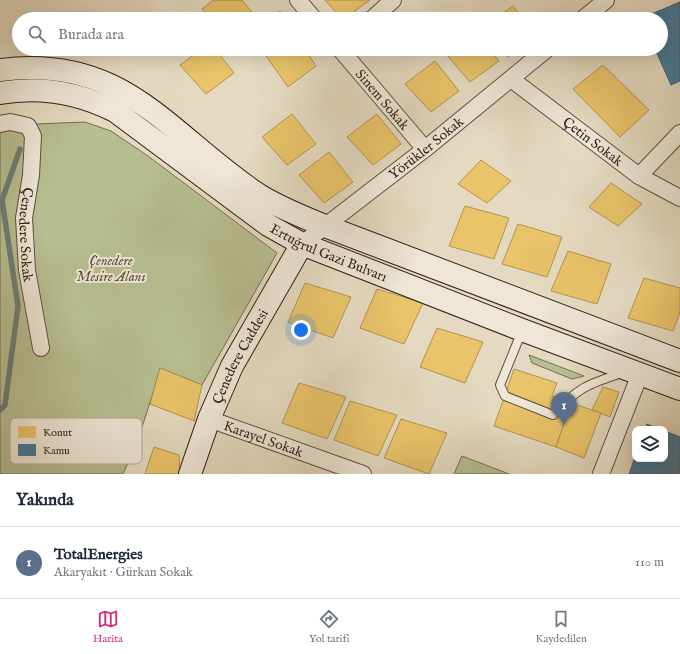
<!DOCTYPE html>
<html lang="tr">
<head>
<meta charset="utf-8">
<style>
  body { margin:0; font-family:"IM FELL English",serif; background:#f6f6f7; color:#1f2937 }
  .controls { position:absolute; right:12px; bottom:12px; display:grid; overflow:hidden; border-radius:8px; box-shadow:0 4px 16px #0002 }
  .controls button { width:36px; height:36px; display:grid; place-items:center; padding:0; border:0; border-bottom:1px solid #e0e1e3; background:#fff; color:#1f2937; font:20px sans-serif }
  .you { position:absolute; left:301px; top:330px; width:14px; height:14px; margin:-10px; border:3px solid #fff; border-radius:50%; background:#1a73e8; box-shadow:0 0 0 6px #1a73e833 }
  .badge { display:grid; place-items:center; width:26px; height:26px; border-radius:50%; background:#db2777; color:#fff; font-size:13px; font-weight:700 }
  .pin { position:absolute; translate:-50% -33px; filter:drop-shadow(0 1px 2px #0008) }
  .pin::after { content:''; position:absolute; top:21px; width:14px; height:12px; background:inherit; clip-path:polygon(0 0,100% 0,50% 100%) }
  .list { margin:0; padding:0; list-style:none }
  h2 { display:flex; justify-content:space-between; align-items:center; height:52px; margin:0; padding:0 16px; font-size:17px }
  h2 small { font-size:13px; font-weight:400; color:#747a83 }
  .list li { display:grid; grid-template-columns:26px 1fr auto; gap:12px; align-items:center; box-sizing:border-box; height:72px; padding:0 16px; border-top:1px solid #e0e1e3 }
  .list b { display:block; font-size:15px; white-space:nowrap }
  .list p { margin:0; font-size:13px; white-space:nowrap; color:#747a83 }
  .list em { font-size:13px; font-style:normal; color:#747a83 }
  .icon { flex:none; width:22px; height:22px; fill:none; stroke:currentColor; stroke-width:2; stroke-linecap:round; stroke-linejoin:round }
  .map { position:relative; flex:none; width:680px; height:474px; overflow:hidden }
  .search { position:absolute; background:#fff; box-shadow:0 4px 16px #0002; left:12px; right:12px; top:12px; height:44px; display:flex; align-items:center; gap:10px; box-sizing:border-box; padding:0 14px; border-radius:22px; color:#747a83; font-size:15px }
  .sheet { height:124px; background:#fff }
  nav { display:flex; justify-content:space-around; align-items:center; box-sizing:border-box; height:56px; border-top:1px solid #e0e1e3; background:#fff; font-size:11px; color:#747a83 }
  nav a { display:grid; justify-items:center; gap:2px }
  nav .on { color:#db2777 }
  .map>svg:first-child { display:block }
</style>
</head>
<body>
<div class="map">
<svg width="680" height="474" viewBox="0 0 680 474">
  <rect width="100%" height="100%" fill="#e5dac1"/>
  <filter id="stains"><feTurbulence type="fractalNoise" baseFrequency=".005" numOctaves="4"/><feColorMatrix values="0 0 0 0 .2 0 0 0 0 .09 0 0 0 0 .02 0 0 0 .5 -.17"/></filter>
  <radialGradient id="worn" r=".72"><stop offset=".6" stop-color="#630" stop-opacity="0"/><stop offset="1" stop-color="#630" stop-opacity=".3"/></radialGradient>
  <g fill="#b7be91" stroke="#746e53">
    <path d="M85,122L111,131L148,156L277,253L202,385L160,368C150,404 139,440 123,474H0V131L36,124Z"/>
    <polygon points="529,355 584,376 572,379 532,363"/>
    <polygon points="462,456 509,474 454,474"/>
  </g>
  <g fill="#e9c46a" stroke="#b29250">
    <polygon points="213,0 242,0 255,16 252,19 211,19 202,9"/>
    <polygon points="325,0 370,0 344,19 342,19"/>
    <polygon points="513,6 523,19 495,19"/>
    <polygon points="280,11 286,19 269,19"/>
    <polygon points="202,49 215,49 234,73 206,94 180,65"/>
    <polygon points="261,49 305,49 316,66 288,87"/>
    <polygon points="451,49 489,49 499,61 470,82 445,53"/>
    <polygon points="501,49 519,49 508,57"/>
    <polygon points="435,61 459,91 431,112 405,84"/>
    <polygon points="603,65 649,110 620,137 573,89"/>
    <polygon points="292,114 316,144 287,165 262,137"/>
    <polygon points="377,114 401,144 373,165 347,137"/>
    <polygon points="329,152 353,182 324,203 299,175"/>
    <polygon points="481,160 511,181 487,203 458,184"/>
    <polygon points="611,183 642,204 618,226 589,207"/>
    <polygon points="465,206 509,218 494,259 449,246"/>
    <polygon points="518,224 562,237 547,277 502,264"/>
    <polygon points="568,251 611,264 597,304 551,291"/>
    <polygon points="644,278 680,288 680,312 673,331 628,318"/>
    <polygon points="305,283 351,297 333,338 288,322"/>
    <polygon points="377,289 423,303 404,344 360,328"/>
    <polygon points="437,328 483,342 465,383 420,367"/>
    <polygon points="160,368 202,385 194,421 150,404"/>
    <polygon points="514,369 557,383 552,396 571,403 556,447 494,426"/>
    <polygon points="299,383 346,397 327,439 282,423"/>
    <polygon points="603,387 619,392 610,417 592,410"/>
    <polygon points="350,401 397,415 378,456 334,440"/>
    <polygon points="571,403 601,413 584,458 556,447"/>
    <polygon points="401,419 447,433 429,474 384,458"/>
    <polygon points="154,447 179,455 180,474 145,474"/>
  </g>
  <g fill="#457b9d" stroke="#3f5f74">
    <polygon points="680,2 680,81 671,85 655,49 661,49 661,19 642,18"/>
    <polygon points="647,424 659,429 645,429"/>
    <polygon points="665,431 680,437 680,474 629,474 635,457 635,459 665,459"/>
  </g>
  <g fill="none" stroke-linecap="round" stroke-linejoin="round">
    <polyline stroke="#6e7c77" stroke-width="5.5" points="0,410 5,405 18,306 2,200 20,149"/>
    <g stroke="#5e4e40" stroke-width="10">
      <path id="lane" d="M522,331L500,385L505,396L553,415C577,388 588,384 622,373"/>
    </g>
    <g stroke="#5e4e40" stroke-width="18">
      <g id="street">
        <polyline points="298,0 314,19"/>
        <polyline points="372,19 393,0"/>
        <polyline points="583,19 606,0"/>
        <path id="s1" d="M340,49L425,149"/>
        <path id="s2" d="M511,79L639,176L680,198"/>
        <path id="s3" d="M0,124L10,122L28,126L33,136L31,175L24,218L27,270L41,348"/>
        <polyline points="639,176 680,133"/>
        <path id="s4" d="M302,244L425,149L547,49"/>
        <path id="s5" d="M209,419L363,474"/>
        <polyline points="601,474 640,374"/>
      </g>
    </g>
    <g stroke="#311f15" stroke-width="24">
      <g id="secondary">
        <path d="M0,70C126,54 168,135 259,195C280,208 303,217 325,226L680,361"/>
        <path id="s6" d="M0,93C40,86 79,93 115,111L268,225L302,244L522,330L680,389"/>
        <path id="s7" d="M190,474L209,419L232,366L302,244"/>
      </g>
    </g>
    <use href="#lane" stroke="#eee7d7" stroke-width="8"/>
    <use href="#street" stroke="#eee7d7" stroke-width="16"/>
    <use href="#secondary" stroke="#eee7d7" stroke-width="22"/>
  </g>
  <g text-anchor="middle" stroke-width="4" stroke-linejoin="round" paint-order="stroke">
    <g font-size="14" fill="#311f15" stroke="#eee7d7">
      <text dy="5" stroke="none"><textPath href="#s1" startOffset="66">Sinem Sokak</textPath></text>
      <text dy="5" stroke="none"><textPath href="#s2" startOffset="103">Çetin Sokak</textPath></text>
      <text dy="5" stroke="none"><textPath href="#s4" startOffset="157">Yörükler Sokak</textPath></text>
      <text dy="5" stroke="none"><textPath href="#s3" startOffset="139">Çenedere Sokak</textPath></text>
      <text dy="5" stroke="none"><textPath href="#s6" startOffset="376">Ertuğrul Gazi Bulvarı</textPath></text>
      <text dy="5" stroke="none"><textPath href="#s7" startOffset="128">Çenedere Caddesi</textPath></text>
      <text dy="5" stroke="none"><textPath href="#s5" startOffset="58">Karayel Sokak</textPath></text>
    </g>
    <g font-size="14" font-style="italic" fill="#594f3a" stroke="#eee7d7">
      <text x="111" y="265">Çenedere<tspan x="111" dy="16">Mesire Alanı</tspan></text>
    </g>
  </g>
  <rect x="10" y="418" width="132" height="46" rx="6" fill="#eee7d7" stroke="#b5ab9d" stroke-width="1"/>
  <rect x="18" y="426" width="18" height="12" fill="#e9c46a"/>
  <rect x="18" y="444" width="18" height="12" fill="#457b9d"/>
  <g font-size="11" fill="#311f15">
    <text x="43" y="436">Konut</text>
    <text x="43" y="454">Kamu</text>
  </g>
  <rect width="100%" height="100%" filter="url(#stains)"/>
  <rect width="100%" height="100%" fill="url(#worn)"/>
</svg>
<div class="controls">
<button><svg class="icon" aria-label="layers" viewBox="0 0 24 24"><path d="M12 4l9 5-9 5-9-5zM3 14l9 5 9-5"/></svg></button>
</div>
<div class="you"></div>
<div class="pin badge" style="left:564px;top:425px;background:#5c6f8a">1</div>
<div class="search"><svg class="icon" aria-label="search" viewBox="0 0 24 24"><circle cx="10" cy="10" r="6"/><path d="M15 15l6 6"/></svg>Burada ara</div>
</div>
<section class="sheet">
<h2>Yakında<small></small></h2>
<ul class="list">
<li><span class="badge" style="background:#5c6f8a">1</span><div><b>TotalEnergies</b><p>Akaryakıt · Gürkan Sokak</p></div><em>110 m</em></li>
</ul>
</section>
<nav>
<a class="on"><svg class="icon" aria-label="map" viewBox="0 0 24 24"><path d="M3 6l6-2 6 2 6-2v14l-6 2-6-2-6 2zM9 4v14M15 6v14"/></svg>Harita</a>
<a><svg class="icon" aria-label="directions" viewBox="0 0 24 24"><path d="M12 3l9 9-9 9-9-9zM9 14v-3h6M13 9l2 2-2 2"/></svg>Yol tarifi</a>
<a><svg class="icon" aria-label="saved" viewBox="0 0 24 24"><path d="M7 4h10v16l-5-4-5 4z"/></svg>Kaydedilen</a>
</nav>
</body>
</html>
